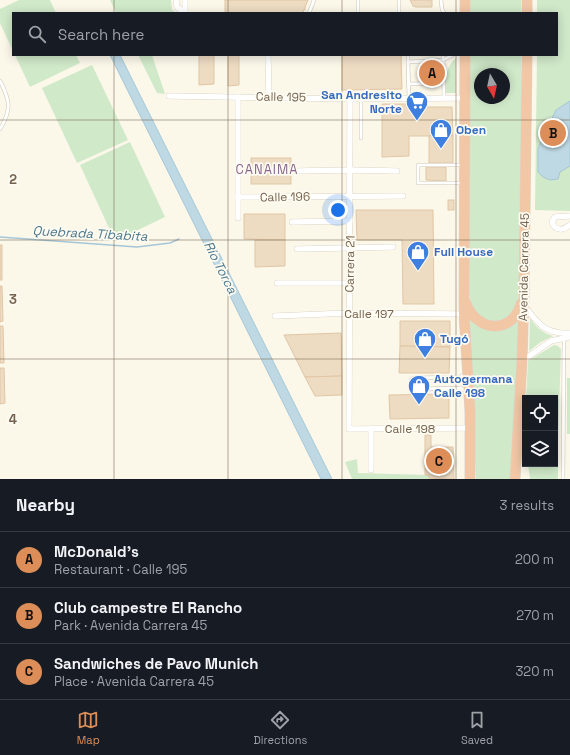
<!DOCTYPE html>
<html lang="en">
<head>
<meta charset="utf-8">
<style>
  body { margin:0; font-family:"Space Grotesk",sans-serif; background:#242831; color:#f1f3f6 }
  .controls { position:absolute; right:12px; bottom:12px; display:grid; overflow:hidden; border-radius:0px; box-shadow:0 2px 10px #0003 }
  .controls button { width:36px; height:36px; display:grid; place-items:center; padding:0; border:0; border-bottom:1px solid #363941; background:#171b24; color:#f1f3f6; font:20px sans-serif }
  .compass { position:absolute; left:474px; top:68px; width:36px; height:36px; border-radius:50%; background:#171b24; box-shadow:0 2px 10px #0003; rotate:171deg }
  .you { position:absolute; left:338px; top:210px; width:14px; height:14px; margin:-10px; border:3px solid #fff; border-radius:50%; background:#1a73e8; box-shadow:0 0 0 6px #1a73e833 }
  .badge { display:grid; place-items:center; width:26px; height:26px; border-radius:50%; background:#dd8d58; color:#111; font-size:13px; font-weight:700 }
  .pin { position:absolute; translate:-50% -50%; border:2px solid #fff; box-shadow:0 1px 4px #0006 }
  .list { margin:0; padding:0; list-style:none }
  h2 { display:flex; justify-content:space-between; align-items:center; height:52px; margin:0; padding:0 16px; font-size:17px }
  h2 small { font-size:13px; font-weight:400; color:#9ea1a6 }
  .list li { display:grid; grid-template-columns:26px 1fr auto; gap:12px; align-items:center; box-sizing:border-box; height:56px; padding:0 16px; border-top:1px solid #363941 }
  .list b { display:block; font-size:15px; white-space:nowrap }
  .list p { margin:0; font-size:13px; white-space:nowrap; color:#9ea1a6 }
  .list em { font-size:13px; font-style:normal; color:#9ea1a6 }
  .icon { flex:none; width:22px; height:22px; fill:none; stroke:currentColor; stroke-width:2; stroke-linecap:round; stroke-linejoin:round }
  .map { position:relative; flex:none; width:570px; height:479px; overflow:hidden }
  .search { position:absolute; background:#171b24; box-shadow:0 2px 10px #0003; left:12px; right:12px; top:12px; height:44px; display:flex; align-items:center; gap:10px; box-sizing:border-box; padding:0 14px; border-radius:0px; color:#9ea1a6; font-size:15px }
  .sheet { height:220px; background:#171b24 }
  nav { display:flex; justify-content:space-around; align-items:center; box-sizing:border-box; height:56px; border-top:1px solid #363941; background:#171b24; font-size:11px; color:#9ea1a6 }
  nav a { display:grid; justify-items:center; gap:2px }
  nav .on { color:#dd8d58 }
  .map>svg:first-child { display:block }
</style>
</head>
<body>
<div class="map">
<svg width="570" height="479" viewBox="0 0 570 479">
  <rect width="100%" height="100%" fill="#fbf8ea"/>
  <g fill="#d0e9c9" fill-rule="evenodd">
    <polygon points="19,0 50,0 56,13 13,13 13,51 0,23 0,9"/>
    <polygon points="110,0 171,0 172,10 177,13 116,13"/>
    <rect x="469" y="0" width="52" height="13"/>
    <polygon points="537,0 570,0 570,211 535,210 537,55 557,55 557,13 537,13"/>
    <polygon points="15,55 76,55 80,63 30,87"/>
    <polygon points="138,55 152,55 165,94 157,93"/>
    <path d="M469,55H521L522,123L519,291C518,299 518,308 512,314C501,325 482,324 474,311C471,305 470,299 469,293ZM480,74H504V98H480Z"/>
    <path d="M456,58V93H446C447,78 444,69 456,58Z"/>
    <polygon points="92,65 128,140 77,163 42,88"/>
    <polygon points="130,142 165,217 115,241 80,165"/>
    <path d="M468,317C484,335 503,335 520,318L510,479H476Z"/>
    <path d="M530,318C536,327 542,333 553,336L541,342L529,351Z"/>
    <polygon points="554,345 558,346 561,349 558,442 555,442 555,398 526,398 528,361"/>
    <rect x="567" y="378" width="3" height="56"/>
    <polygon points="555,446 558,446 558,479 530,479 528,464 555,464"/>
    <polygon points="357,459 358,473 429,475 429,479 352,479 345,462"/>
  </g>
  <g fill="#bfd9e4" stroke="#a6c6d6">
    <polygon points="110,55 120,55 332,479 321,479"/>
    <polygon points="570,101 570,166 560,172 558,179 550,180 543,177 538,172 538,148 556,110"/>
  </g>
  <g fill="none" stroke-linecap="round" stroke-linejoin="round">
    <polyline stroke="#a6c6d6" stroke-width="1.5" points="0,237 137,247 170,243 179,239"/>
  </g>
  <g fill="#eddbc2" stroke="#e1c6a5">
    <polygon points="225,0 308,0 305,7 305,10 303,10 304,13 225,13"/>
    <polygon points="410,0 432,0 432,7 416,7 413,6"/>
    <polygon points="199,55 214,55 214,84 199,85"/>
    <polygon points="228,55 239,55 239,85 228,86"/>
    <polygon points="342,55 401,55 402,89 342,90"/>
    <polygon points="442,65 443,80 421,80 421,66"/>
    <polygon points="382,104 408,104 408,107 452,107 453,136 409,136 409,156 382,157"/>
    <rect x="429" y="136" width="24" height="27"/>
    <rect x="251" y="158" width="40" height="26"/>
    <polygon points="426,167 446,167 446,181 426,180"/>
    <rect x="448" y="200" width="6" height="10"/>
    <polygon points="356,210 433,210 434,304 403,304 402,240 357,240"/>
    <polygon points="244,214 285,214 285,240 244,239"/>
    <polygon points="255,240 285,240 285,266 255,267"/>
    <rect x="0" y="245" width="2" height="35"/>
    <polygon points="0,286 2,286 3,321 0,322"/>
    <polygon points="400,321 450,321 450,347 400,346"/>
    <polygon points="0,326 3,326 4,363 0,363"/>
    <polygon points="341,333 342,376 305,377 284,335"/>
    <polygon points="400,346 450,347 449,373 399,373"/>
    <polygon points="0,368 4,368 5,403 0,404"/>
    <polygon points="342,376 342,395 315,396 305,377"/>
    <polygon points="449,394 449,418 390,419 389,395"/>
    <polygon points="425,435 431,435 431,447 453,447 454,479 429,479 429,475 425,475"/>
  </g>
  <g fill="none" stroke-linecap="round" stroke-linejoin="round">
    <g stroke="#cdc2b1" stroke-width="4">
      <g id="lane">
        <polyline points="358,0 358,13"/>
        <polyline points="399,0 399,13"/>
        <polyline points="441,0 442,9 444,13"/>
        <polyline points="309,13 314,0"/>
        <polyline points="408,55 408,62"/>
        <polyline points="443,55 444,98"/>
        <path d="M0,81C10,100 12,110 0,129"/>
        <polyline points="408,84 444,83"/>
        <polyline points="409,99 408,62 443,60 453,55"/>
        <polyline points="361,138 361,99"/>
        <polyline points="462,165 418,165 418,183 463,183"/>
        <polyline points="465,374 460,377 414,378 411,380 411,387 414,389 461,388 467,392"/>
        <polyline points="563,479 564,339"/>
      </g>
    </g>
    <g stroke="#cdc2b1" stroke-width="6">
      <g id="street">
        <polyline points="176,0 177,7 185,13"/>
        <polyline points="185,0 185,13"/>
        <polyline points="268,55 269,97"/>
        <polyline points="169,96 350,99 465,98"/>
        <polyline points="350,99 349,429 470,428"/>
        <polyline points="297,171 350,170 397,171"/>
        <polyline points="238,197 403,196"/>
        <path d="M570,216L555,217L552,222C555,232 564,230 570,225"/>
        <polyline points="238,218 238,97"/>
        <polyline points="292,222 350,221"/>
        <polyline points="297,249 393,247"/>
        <polyline points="277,283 350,283"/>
        <path d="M524,305C537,323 546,335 570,333"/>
        <polyline points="275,316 349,313 464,314"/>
        <polyline points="522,361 551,341 569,337"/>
        <polyline points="371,470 371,429"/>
      </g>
    </g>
    <g stroke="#dbd6d1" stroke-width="11">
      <g id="highway">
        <polyline points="465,13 465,0"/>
        <polyline points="527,13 527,0"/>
        <polyline points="465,55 464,314 470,411 470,479"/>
        <path d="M466,303C476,332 512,335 521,304"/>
        <polyline points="515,479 522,361 524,292 527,55"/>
      </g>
    </g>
    <use href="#lane" stroke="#fff" stroke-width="3"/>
    <use href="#street" stroke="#fff" stroke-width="5.5"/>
    <use href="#highway" stroke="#f1c7a6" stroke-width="10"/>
  </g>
  <path fill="none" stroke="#75634f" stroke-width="1" stroke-opacity="0.55" d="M114,0V13M228,0V13M342,0V13M456,0V13M114,55V479M228,55V479M342,55V479M456,55V479M0,120H570M0,240H570M0,359H570"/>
  <defs>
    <g id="supermarket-pin" transform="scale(1.15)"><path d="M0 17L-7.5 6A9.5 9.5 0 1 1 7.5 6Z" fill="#3f7fe0" stroke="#fefbf1"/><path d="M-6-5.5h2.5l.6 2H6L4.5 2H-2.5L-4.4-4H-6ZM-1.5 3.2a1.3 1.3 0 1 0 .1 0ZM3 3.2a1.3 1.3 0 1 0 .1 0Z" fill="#fff"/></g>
    <g id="shop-pin" transform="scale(1.15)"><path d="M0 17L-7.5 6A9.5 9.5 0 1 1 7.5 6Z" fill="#3f7fe0" stroke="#fefbf1"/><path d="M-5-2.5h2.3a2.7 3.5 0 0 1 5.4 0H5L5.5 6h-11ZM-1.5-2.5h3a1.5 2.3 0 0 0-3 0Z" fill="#fff"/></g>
  </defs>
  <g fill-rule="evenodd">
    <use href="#supermarket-pin" x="417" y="102"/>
    <use href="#shop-pin" x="441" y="130"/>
    <use href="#shop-pin" x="418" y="252"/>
    <use href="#shop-pin" x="425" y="339"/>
    <use href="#shop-pin" x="419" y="386"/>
  </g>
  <g text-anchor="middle" stroke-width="3.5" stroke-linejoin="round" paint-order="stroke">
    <g font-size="12" font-weight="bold" fill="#366cbe" stroke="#fefbf1" text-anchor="start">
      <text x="402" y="99" text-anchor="end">San Andresito<tspan x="402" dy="14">Norte</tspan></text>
      <text x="456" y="134">Oben</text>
      <text x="434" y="256">Full House</text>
      <text x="440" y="343">Tugó</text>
      <text x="434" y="383">Autogermana<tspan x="434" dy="14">Calle 198</tspan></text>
    </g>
    <g font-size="12" fill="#75634f" stroke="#fefbf1">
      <text transform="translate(281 97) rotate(1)" y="4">Calle 195</text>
      <text transform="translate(285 197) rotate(-1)" y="4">Calle 196</text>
      <text transform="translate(350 264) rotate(-89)" y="4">Carrera 21</text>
      <text transform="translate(524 267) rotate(-89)" y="4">Avenida Carrera 45</text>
      <text x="369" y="318">Calle 197</text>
      <text x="410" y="433">Calle 198</text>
    </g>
    <g font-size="13" letter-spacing="1" fill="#8a6690" stroke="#fefbf1">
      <text x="267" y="174">CANAIMA</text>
    </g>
    <g font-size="13" font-style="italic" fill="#4c788d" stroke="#fefbf1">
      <text transform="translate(90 233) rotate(3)" y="5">Quebrada Tibabita</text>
      <text transform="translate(221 267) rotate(63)" y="5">Río Torca</text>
    </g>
  </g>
  <g font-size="13" text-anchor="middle" font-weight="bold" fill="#75634f" stroke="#fefbf1" stroke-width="3.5" stroke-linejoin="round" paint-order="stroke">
    <text x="13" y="184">2</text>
    <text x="13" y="304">3</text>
    <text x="13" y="424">4</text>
  </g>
</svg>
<div class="controls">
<button><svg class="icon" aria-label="locate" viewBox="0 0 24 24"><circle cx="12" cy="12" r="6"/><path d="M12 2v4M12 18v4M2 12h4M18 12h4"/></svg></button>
<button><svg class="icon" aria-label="layers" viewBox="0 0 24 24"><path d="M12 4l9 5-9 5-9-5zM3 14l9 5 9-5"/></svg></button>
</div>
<svg class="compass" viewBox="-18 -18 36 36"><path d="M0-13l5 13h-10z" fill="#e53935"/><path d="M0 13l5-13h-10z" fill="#9ea1a6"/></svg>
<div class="you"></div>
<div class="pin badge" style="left:432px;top:73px">A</div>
<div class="pin badge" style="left:553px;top:133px">B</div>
<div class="pin badge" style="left:439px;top:461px">C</div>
<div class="search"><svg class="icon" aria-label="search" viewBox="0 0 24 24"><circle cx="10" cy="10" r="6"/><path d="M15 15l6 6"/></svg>Search here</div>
</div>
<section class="sheet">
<h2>Nearby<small>3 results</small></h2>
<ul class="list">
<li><span class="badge">A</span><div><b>McDonald's</b><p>Restaurant · Calle 195</p></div><em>200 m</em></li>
<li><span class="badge">B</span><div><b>Club campestre El Rancho</b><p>Park · Avenida Carrera 45</p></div><em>270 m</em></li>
<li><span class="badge">C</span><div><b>Sandwiches de Pavo Munich</b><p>Place · Avenida Carrera 45</p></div><em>320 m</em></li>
</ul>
</section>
<nav>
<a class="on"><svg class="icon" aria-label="map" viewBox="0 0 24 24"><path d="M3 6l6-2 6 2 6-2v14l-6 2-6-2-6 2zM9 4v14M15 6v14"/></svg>Map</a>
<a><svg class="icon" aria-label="directions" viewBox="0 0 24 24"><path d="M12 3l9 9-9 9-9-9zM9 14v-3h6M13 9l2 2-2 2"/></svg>Directions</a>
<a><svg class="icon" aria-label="saved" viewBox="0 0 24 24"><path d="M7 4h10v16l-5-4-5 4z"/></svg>Saved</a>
</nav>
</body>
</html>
